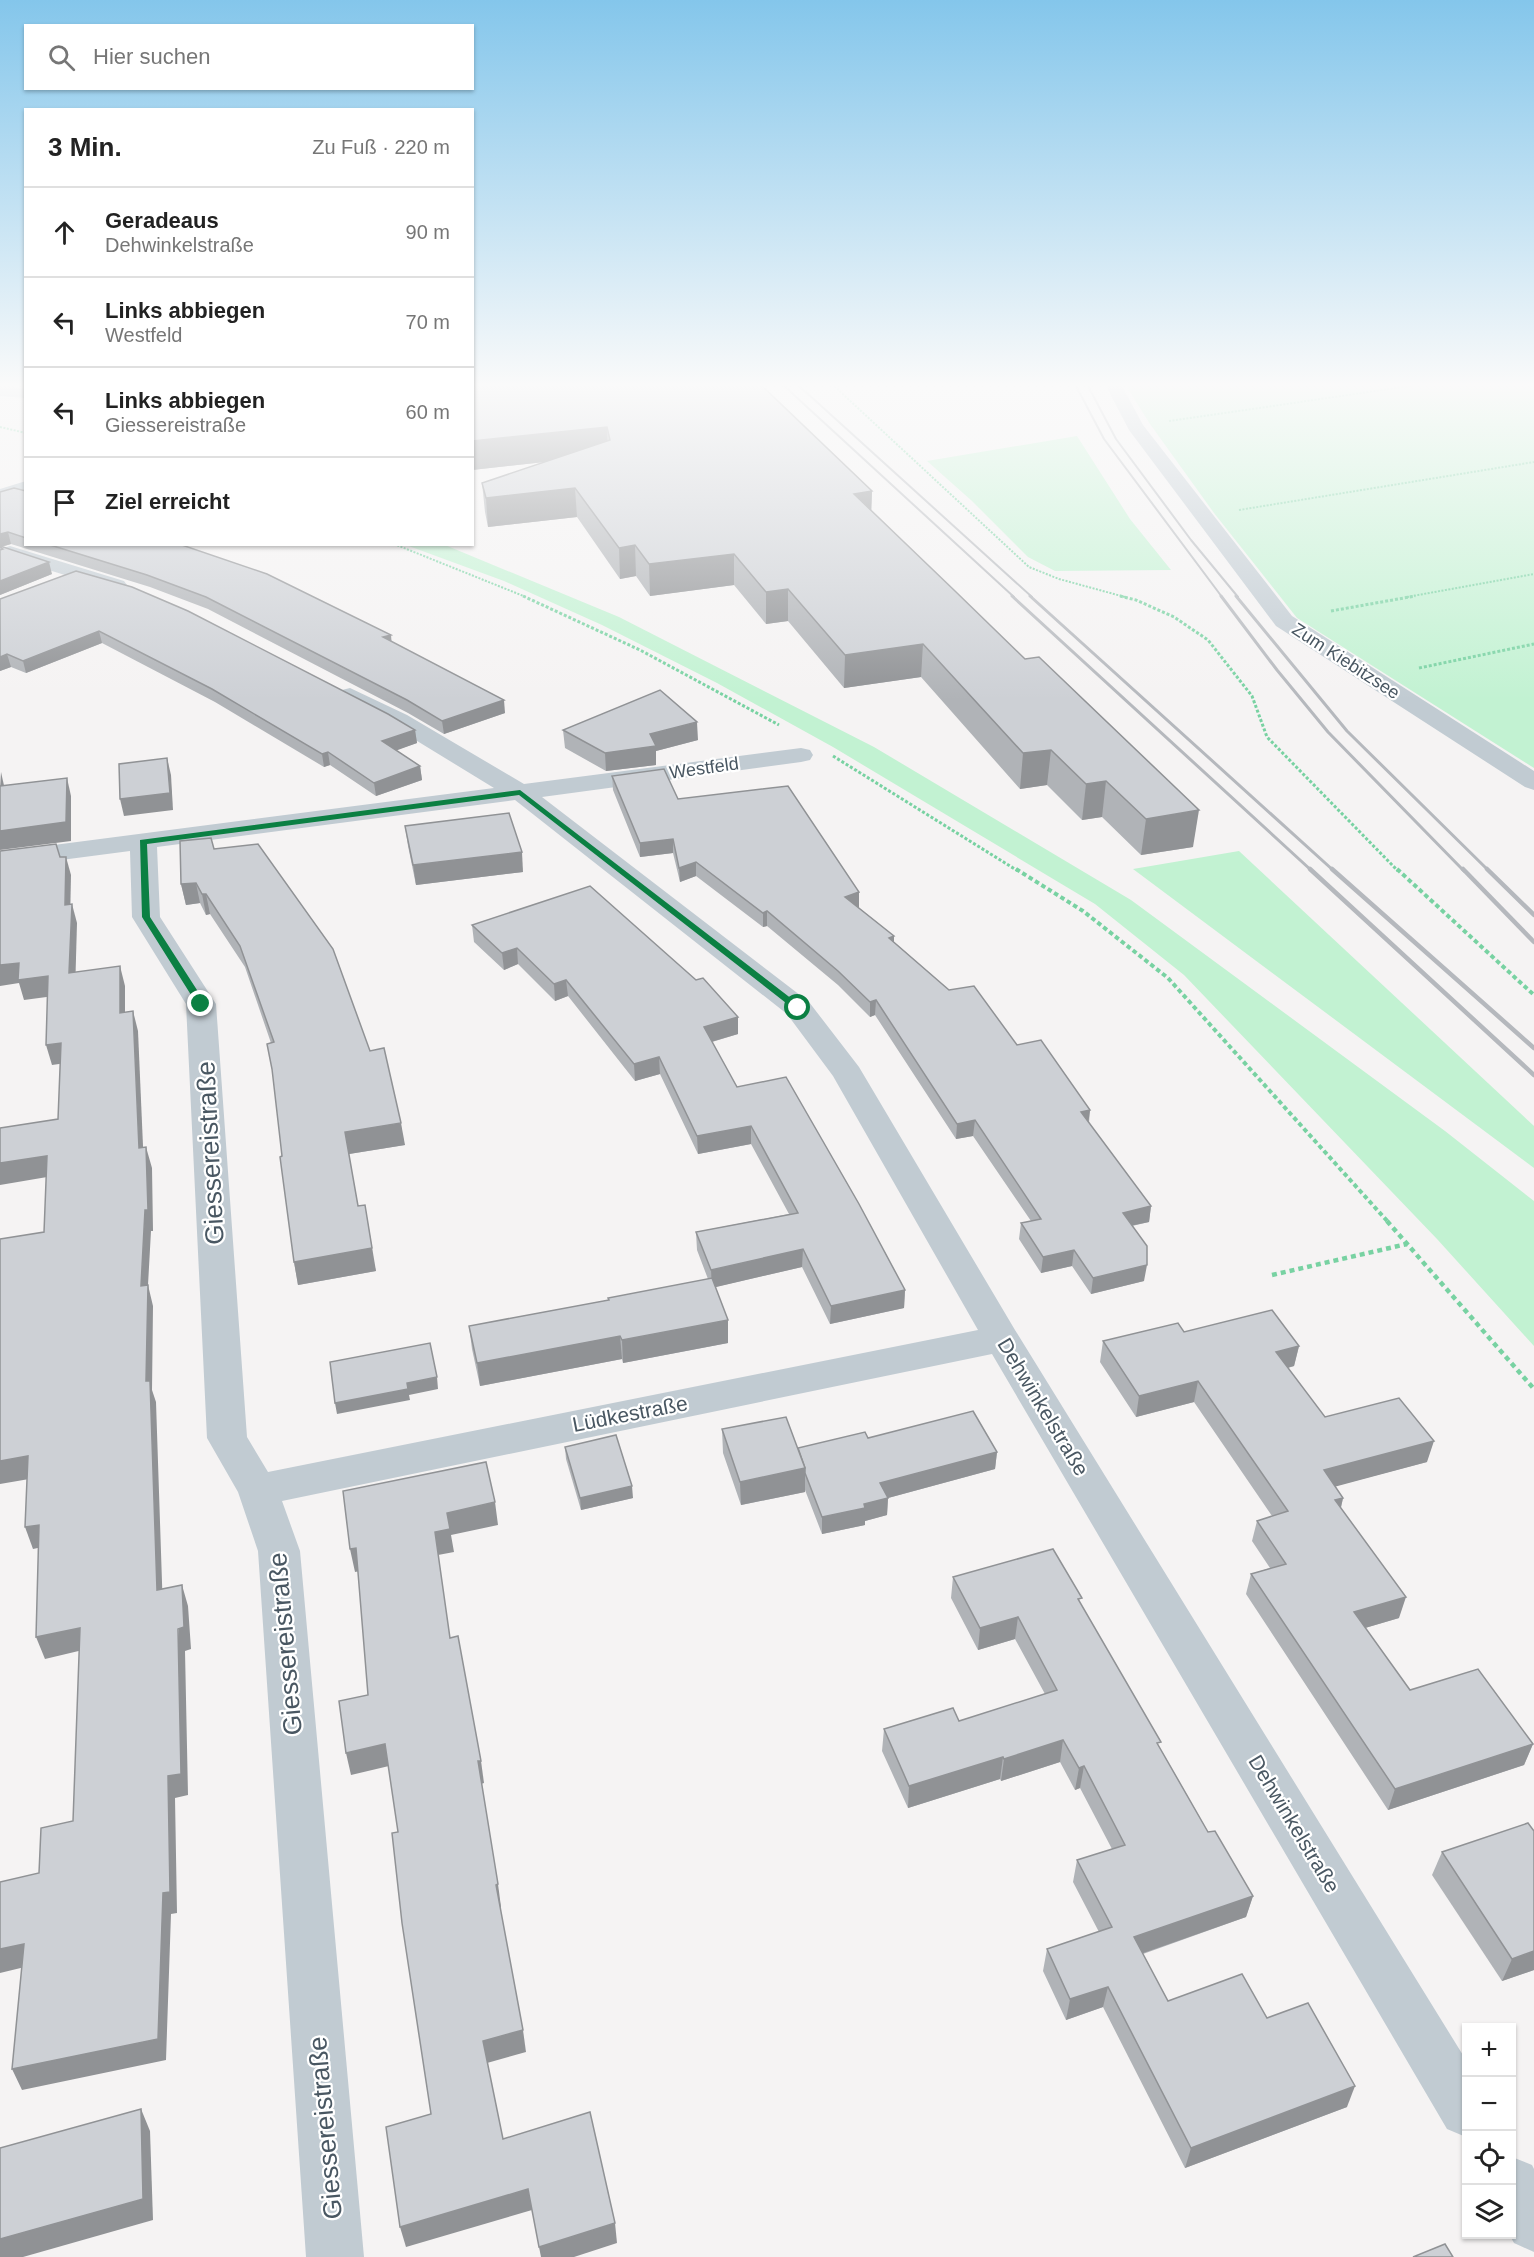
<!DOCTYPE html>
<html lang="de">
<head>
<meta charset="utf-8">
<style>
  body { margin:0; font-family:Helvetica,sans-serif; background:#f2f2f2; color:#222 }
  .controls { position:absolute; right:18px; bottom:18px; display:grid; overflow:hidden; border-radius:0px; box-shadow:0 2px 4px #0004 }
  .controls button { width:54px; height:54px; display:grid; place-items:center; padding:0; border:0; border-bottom:2px solid #e0e0e0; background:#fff; color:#222; font:30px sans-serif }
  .stop { position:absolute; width:18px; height:18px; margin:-14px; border:4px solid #0b8043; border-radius:50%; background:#fff }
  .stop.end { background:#0b8043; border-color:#fff; box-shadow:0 2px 6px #0008 }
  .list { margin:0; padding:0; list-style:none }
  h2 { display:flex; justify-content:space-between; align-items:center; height:78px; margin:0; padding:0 24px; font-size:26px }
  h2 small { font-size:20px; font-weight:400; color:#767676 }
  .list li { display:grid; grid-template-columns:39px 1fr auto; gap:18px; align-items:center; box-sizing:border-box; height:90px; padding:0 24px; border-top:2px solid #e0e0e0 }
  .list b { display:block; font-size:22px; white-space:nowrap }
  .list p { margin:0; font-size:20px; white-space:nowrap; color:#767676 }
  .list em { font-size:20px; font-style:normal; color:#767676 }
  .icon { flex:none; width:33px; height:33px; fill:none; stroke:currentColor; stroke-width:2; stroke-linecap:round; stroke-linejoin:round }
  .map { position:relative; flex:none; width:1534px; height:2257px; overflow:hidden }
  .search { position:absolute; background:#fff; box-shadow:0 2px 4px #0004; left:24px; top:24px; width:450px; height:66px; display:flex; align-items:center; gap:15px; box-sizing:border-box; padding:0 21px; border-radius:0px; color:#767676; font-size:22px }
  .panel { position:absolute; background:#fff; box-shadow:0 2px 4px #0004; left:24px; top:108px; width:450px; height:438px; border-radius:0px }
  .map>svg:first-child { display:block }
</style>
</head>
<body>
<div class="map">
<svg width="1534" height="2257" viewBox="0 0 1534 2257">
  <rect width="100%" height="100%" fill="#f5f3f3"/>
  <g fill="#c2f2d2">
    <polygon points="1125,384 1534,384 1534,768 1297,618 1214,513 1150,424"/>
    <polygon points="1077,436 1130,519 1171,570 1055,571 1028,557 972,501 927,461"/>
    <polygon points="406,545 445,545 619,617 874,747 1131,900 1445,1131 1534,1201 1534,1346 1437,1239 1184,975 1095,904 833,747 717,683 602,625 504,581"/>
    <polygon points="1239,851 1534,1126 1534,1168 1133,869"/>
  </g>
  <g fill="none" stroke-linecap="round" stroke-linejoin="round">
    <g stroke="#78d2a2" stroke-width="2" stroke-dasharray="2 1.5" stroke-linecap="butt">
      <polyline points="832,384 1029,567 1059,579 1125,597"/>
      <polyline points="1169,421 1424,384"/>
      <polyline points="0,427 26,433"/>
      <polyline points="1239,510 1534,462"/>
      <polyline points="394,544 526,597"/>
      <polyline points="1407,597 1534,574"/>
    </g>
    <g stroke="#78d2a2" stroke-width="3" stroke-dasharray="3 2" stroke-linecap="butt">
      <polyline points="523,596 640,650 779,725"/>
      <polyline points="1120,596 1136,600 1174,617 1208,640 1252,696 1267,737 1398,871"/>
      <polyline points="1331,611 1415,596"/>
      <polyline points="1419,668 1534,644"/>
      <polyline points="833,756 1018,871"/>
    </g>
    <g stroke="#78d2a2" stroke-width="4" stroke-dasharray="4.5 3" stroke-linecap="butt">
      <polyline points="1016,869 1083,911 1168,978 1389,1223"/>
      <polyline points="1397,869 1534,995"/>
    </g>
    <g stroke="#78d2a2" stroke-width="4.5" stroke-dasharray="5 4" stroke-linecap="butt">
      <polyline points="1387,1221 1534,1389"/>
      <polyline points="1272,1275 1407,1244"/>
    </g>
    <g fill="#c1cbd2" fill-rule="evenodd">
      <polygon points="1105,384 1121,384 1143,425 1292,616 1534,771 1534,790 1525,787 1276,626 1129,430"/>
      <polygon points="0,386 26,388 26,398 0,396"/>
      <polygon points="26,481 26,493 0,502 0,489"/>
      <polygon points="10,546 124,581 127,585 124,589 117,591 3,556 0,552 3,548"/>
      <path d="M350,688L407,715L524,784L801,748L810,750L813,755L810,760L801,762L542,797L809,1002L859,1067L1015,1330L1466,2060V2137L1447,2129L992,1354L282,1501L300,1551L364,2257H306L258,1551L238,1492L207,1438L186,1004L132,917L130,851L0,868V852L494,788L391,725L342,700L338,695L342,690ZM515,800L787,1014L833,1076L978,1330L268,1472L247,1437L216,1004L160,917L157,847Z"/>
      <polygon points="1512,2157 1532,2165 1534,2169 1534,2252 1514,2243 1509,2234 1512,2234"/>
    </g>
    <g stroke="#b5b8bd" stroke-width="2">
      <polyline points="782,384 1014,597"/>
      <polyline points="797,384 1032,597"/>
      <polyline points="1075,384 1104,439 1222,597"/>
      <polyline points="1087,384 1116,439 1191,540 1238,597"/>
    </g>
    <g stroke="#b5b8bd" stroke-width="3">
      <polyline points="1012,596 1312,871"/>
      <polyline points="1030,596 1334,871"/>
      <polyline points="1221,596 1277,670 1328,732 1464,871"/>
      <polyline points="1236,596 1347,731 1489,871"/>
    </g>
    <g stroke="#b5b8bd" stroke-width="4.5">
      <polyline points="1310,869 1534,1075"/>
      <polyline points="1332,869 1534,1048"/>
      <polyline points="1463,869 1534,942"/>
      <polyline points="1487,869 1534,915"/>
    </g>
  </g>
  <g fill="#b0b3b7">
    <polygon points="472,384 872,491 871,510 1193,847 1141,855 1102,817 1082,820 1047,785 1020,789 921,677 844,688 788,621 766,624 734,585 650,596 636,576 620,579 577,517 488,527 485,512 482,483 545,462 472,470"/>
    <polygon points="26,491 26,544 179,544 392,642 505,713 444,734 408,713 208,609 150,587 11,544 2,547 52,574 0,595 0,492"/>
    <polygon points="0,599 415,730 417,743 396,750 420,766 422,780 376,796 330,765 324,767 215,702 102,643 26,673 11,667 0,671"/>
    <polygon points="563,730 698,740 656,751 656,765 606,771 565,748"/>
    <polygon points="612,776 678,799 859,892 858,907 894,936 894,942 949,990 1017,1045 1090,1110 1089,1123 1151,1206 1149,1222 1132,1226 1144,1281 1091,1294 1072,1266 1041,1273 1019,1239 1021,1223 1031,1221 973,1136 956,1139 875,1015 870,1017 838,985 767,926 763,927 696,876 680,882 673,853 640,857 613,790"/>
    <polygon points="405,826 523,872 416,885 408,846"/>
    <polygon points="214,849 405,1145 349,1154 358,1206 376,1271 298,1285 294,1262 271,1043 245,967 210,914 206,915 200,903 186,905 181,884"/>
    <polygon points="472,925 738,1017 738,1034 712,1042 737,1087 905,1290 904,1308 830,1324 802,1267 715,1287 728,1343 623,1363 622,1359 480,1386 472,1349 469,1326 609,1300 708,1279 697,1250 696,1232 789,1214 751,1144 698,1154 660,1074 635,1081 568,996 555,1001 518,964 504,970 474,942"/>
    <polygon points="1184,1332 1299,1346 1294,1366 1288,1368 1325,1417 1427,1462 1335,1486 1343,1498 1341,1508 1399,1618 1365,1628 1410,1690 1533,1744 1524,1765 1388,1810 1246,1594 1251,1574 1270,1568 1252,1541 1257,1521 1272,1516 1194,1402 1136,1417 1100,1362 1103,1341"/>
    <polygon points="722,1429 798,1448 868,1438 997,1452 995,1469 888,1498 887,1515 865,1521 865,1525 822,1534 805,1490 805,1492 741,1505 723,1453"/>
    <polygon points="565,1447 633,1498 581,1510 566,1459"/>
    <polygon points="953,1577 1081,1604 1160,1748 1208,1832 1253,1896 1246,1917 1143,1954 1168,2001 1267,2018 1347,2107 1185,2168 1103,2007 1066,2020 1043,1971 1047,1949 1099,1932 1073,1882 1077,1860 1112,1849 1080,1788 1075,1790 1060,1762 1001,1781 1000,1779 908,1808 882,1751 884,1729 959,1721 1045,1694 1015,1639 978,1650 951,1598"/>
    <polygon points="1442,1852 1534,1970 1502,1981 1432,1875"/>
  </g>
  <g fill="#909295">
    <polygon points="607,427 608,455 472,470 472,441"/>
    <polygon points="575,488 577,517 488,527 486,498"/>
    <polygon points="872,491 871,521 854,494"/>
    <polygon points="8,532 11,544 0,547 0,534"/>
    <polygon points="635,545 636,576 620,579 619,548"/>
    <polygon points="734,554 734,585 650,596 649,564"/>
    <polygon points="49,562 52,574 0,595 0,581"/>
    <polygon points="788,589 788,621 766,624 766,592"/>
    <polygon points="99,631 102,643 26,673 23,661"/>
    <polygon points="391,635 392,647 383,637"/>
    <polygon points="923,644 921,677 844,688 845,655"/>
    <polygon points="7,654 11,667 0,671 0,657"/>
    <polygon points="504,700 505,713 444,734 442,721"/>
    <polygon points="697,722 698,740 656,751 656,765 606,771 605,753 650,734"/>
    <polygon points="415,730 417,743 384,755 382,741"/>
    <polygon points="1051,750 1047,785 1020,789 1023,753"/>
    <polygon points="328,752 330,765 324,767 322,754"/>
    <polygon points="167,758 171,775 173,810 124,816 120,799"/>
    <polygon points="420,766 422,780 376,796 374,783"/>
    <polygon points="1,772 5,790 0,789"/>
    <polygon points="67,778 71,796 71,841 0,850 0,831"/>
    <polygon points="1106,781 1102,817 1082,820 1086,784"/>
    <polygon points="1199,810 1193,847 1141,855 1146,819"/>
    <polygon points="673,839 673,853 640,857 640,843"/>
    <polygon points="522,852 523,872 416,885 413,865"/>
    <polygon points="66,857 71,875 70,924 65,905"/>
    <polygon points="696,862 696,876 680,882 679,868"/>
    <polygon points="196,883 200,903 186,905 181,884"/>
    <polygon points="859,892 859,907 845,911 845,897"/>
    <polygon points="202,894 206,894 210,914 206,915"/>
    <polygon points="72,904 77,923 75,993 69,973"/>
    <polygon points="767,911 767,926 763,927 763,913"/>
    <polygon points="894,936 894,950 889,938"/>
    <polygon points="517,948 518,964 504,970 502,953"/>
    <polygon points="19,963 48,976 54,996 24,1000 19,983 0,986 0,965"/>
    <polygon points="120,966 125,986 125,1032 120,1013"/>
    <polygon points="566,980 568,996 555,1001 554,984"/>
    <polygon points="876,1000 875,1015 870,1017 870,1002"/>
    <polygon points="133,1011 138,1031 144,1169 139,1148"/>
    <polygon points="738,1017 738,1034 704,1044 704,1027"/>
    <polygon points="61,1043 66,1063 52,1065 46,1045"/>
    <polygon points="659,1057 660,1074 635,1081 634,1064"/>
    <polygon points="1090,1110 1088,1125 1081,1112"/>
    <polygon points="975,1120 973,1136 956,1139 957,1124"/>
    <polygon points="401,1123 405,1145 349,1154 345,1132"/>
    <polygon points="751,1126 751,1144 698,1154 697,1136"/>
    <polygon points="146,1147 152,1168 153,1231 151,1231 148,1285 153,1306 152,1390 156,1402 163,1612 157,1590 141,1286 145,1210"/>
    <polygon points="47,1156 53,1176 0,1185 0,1163"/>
    <polygon points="365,1205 376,1271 298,1285 294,1262"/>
    <polygon points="1151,1206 1149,1222 1120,1228 1123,1213"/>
    <polygon points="803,1249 802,1267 712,1288 711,1270"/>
    <polygon points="1074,1250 1072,1266 1041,1273 1043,1257"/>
    <polygon points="1147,1265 1144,1281 1091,1294 1093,1278"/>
    <polygon points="905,1290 904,1308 830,1324 831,1306"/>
    <polygon points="728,1320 728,1343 623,1363 622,1340"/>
    <polygon points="620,1336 622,1359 480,1386 477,1363"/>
    <polygon points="1299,1346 1294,1366 1271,1372 1276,1352"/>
    <polygon points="437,1377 438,1389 409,1395 410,1400 337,1414 335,1403 407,1383"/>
    <polygon points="1198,1381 1194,1402 1136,1417 1139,1396"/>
    <polygon points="1434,1441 1427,1462 1319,1491 1324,1470"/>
    <polygon points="997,1452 995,1469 888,1498 887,1515 865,1521 865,1525 822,1534 822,1517 864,1504 880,1483"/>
    <polygon points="28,1456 35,1478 0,1484 0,1461"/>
    <polygon points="805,1468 805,1492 741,1505 740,1482"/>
    <polygon points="632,1486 633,1498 581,1510 580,1498"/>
    <polygon points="1343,1498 1338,1519 1335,1500"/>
    <polygon points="495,1502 498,1525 451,1535 454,1552 438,1555 453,1661 435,1532 447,1513"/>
    <polygon points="39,1525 47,1546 33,1549 25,1527"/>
    <polygon points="356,1548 360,1571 355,1572 350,1549"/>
    <polygon points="182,1585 188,1606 191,1649 185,1651 188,1795 175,1798 177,1913 171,1914 166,2060 22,2090 12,2069 163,1893 168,1776"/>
    <polygon points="1406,1597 1399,1618 1348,1633 1354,1612"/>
    <polygon points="1018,1617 1015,1639 978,1650 980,1628"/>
    <polygon points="80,1628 87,1649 45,1659 36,1637"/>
    <polygon points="1063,1740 1060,1762 1001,1781 1004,1759"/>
    <polygon points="385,1744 389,1766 351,1775 346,1753"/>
    <polygon points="1533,1744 1524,1765 1388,1810 1395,1789"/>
    <polygon points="1003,1757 1000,1779 908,1808 909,1786"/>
    <polygon points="478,1761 481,1761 484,1783 481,1784"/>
    <polygon points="1084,1766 1080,1788 1075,1790 1079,1768"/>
    <polygon points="498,1884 501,1907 499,1907 496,1885"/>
    <polygon points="1253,1896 1246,1917 1129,1958 1134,1937"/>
    <polygon points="24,1944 33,1965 0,1973 0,1949"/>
    <polygon points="1534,1951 1534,1970 1502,1981 1512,1959"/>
    <polygon points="1108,1987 1103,2007 1066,2020 1070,1999"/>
    <polygon points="523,2030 526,2052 487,2063 483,2041"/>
    <polygon points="1355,2086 1347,2107 1185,2168 1191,2148"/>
    <polygon points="141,2109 150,2131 153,2220 23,2257 0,2257 0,2239"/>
    <polygon points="528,2189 532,2210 406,2247 400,2227"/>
    <polygon points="615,2223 617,2243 574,2257 541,2257 539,2247"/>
  </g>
  <g fill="#cdd0d5" stroke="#909295" stroke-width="1.5">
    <polygon points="472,384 760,384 872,491 854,494 955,591 1025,659 1039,657 1199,810 1146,819 1106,781 1086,784 1051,750 1023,753 923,644 845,655 788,589 766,592 734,554 649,564 635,545 619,548 575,488 486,498 482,483 610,440 607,427 472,441"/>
    <polygon points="14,488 26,491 26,538 8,532 0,534 0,492"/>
    <polygon points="47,544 179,544 267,574 391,635 383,637 504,700 442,721 407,700 206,597 147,575"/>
    <polygon points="0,546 49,562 0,581 0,550 3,549 0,547"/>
    <polygon points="76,571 132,587 188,611 388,714 415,730 382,741 420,766 374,783 328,752 322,754 212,689 99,631 23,661 7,654 0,657 0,599"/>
    <polygon points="660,690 697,722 650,734 656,746 605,753 563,730"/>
    <polygon points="167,758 170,793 120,799 119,764"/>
    <polygon points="664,769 678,799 788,786 859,892 845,897 894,936 889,938 949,990 974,986 1017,1045 1041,1040 1090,1110 1081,1112 1151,1206 1123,1213 1147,1246 1147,1265 1093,1278 1074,1250 1043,1257 1021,1223 1041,1219 975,1120 957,1124 876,1000 870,1002 838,971 767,911 763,913 696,862 679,868 673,839 640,843 612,776"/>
    <polygon points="67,778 66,822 0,831 0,786"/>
    <polygon points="509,813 522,852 413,865 405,826"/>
    <polygon points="211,838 214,849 258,844 333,949 370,1051 384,1048 401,1123 345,1132 358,1206 365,1205 372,1248 294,1262 280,1157 282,1156 272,1069 267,1044 274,1042 240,946 206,894 202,894 196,883 181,884 180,841"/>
    <polygon points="56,844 60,857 66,857 65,905 72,904 69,973 120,966 120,1013 133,1011 139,1148 146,1147 148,1210 145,1210 141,1286 148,1285 146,1381 150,1381 157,1590 182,1585 184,1627 178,1629 181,1774 168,1776 170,1892 163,1893 158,2039 12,2069 24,1944 0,1949 0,1882 39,1873 41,1828 73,1821 80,1628 36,1637 39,1525 25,1527 28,1456 0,1461 0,1239 44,1232 47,1156 0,1163 0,1128 58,1119 61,1043 46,1045 48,976 18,980 19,963 0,965 0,851"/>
    <polygon points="590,886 696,980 703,978 738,1017 704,1027 737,1087 786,1077 859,1204 905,1290 831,1306 803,1249 711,1270 696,1232 798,1213 751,1126 697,1136 659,1057 634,1064 566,980 554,984 517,948 502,953 472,925"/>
    <polygon points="712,1278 728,1320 622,1340 620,1336 477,1363 469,1326 609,1300 608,1298"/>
    <polygon points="1272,1310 1299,1346 1276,1352 1325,1417 1399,1398 1434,1441 1324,1470 1343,1498 1335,1500 1406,1597 1354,1612 1410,1690 1478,1669 1533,1744 1395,1789 1251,1574 1286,1564 1257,1521 1288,1511 1198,1381 1139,1396 1103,1341 1178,1323 1184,1332"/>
    <polygon points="430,1343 437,1377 407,1383 408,1389 335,1403 330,1362"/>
    <polygon points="973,1411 997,1452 880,1483 888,1498 864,1504 865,1508 822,1517 805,1473 805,1468 798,1448 865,1432 868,1438"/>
    <polygon points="786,1417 805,1468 740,1482 722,1429"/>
    <polygon points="616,1435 632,1486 580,1498 565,1447"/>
    <polygon points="486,1462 495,1502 447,1513 450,1529 435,1532 450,1638 458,1636 481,1761 478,1761 498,1884 496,1885 523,2030 483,2041 503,2139 590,2112 615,2223 539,2247 528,2189 400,2227 386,2127 431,2114 402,1923 392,1833 398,1832 385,1744 346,1753 339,1701 368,1695 356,1548 350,1549 343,1491"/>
    <polygon points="1053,1549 1082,1598 1078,1599 1161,1742 1157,1743 1208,1832 1215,1831 1253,1896 1134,1937 1168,2001 1242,1974 1267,2018 1308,2003 1355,2086 1191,2148 1108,1987 1070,1999 1047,1949 1112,1927 1077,1860 1125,1845 1084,1766 1079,1768 1063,1740 1004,1759 1003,1757 909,1786 884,1729 953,1708 959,1721 1057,1690 1018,1617 980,1628 953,1577"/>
    <polygon points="1528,1823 1534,1831 1534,1951 1512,1959 1442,1852"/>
    <polygon points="141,2109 143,2199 0,2239 0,2148"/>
    <polygon points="1445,2244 1453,2257 1413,2257"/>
  </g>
  <linearGradient id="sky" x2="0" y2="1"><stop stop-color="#84c6eb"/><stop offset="0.55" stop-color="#fafafa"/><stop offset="1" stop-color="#fafafa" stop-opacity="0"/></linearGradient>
  <rect width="1534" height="700" fill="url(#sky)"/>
  <polygon fill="#0b8043" points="520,790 801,1006 801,1010 795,1010 519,795 147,844 150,917 206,1004 205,1006 198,1006 142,917 140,840"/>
  <g text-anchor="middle" stroke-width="4.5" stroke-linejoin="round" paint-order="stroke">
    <g font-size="18" fill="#495762" stroke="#fff">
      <text transform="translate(1346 661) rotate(33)" y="6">Zum Kiebitzsee</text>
      <text transform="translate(704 768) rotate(-8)" y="6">Westfeld</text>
    </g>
    <g font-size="21" fill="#495762" stroke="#fff">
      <text transform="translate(1043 1407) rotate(59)" y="7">Dehwinkelstraße</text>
      <text transform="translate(630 1414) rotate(-11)" y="7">Lüdkestraße</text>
      <text transform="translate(1294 1824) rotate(59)" y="7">Dehwinkelstraße</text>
    </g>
    <g font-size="26" fill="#495762" stroke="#fff">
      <text transform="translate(210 1153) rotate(-93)" y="9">Giessereistraße</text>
      <text transform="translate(285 1644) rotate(-95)" y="9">Giessereistraße</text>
      <text transform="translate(325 2128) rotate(-95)" y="9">Giessereistraße</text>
    </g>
  </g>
</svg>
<div class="controls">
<button>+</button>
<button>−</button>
<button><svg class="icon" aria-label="locate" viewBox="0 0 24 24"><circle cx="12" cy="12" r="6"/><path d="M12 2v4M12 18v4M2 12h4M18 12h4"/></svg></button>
<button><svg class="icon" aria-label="layers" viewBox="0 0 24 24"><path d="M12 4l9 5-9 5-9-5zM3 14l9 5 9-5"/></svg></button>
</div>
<div class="stop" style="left:798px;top:1008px"></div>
<div class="stop end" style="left:201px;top:1004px"></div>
<div class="search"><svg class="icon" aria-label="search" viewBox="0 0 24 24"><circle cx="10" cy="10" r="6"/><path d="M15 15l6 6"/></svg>Hier suchen</div>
<section class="panel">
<h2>3 Min.<small>Zu Fuß · 220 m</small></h2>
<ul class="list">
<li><svg class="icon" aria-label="ahead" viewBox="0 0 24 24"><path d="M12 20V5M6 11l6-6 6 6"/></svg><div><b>Geradeaus</b><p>Dehwinkelstraße</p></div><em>90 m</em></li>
<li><svg class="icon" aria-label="left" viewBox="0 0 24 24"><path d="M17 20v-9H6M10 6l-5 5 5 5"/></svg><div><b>Links abbiegen</b><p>Westfeld</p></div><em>70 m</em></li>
<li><svg class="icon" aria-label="left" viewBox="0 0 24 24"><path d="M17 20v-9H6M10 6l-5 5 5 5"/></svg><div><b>Links abbiegen</b><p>Giessereistraße</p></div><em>60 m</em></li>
<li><svg class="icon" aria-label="arrive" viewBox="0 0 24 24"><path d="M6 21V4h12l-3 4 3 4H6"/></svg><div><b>Ziel erreicht</b></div></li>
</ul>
</section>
</div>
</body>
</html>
